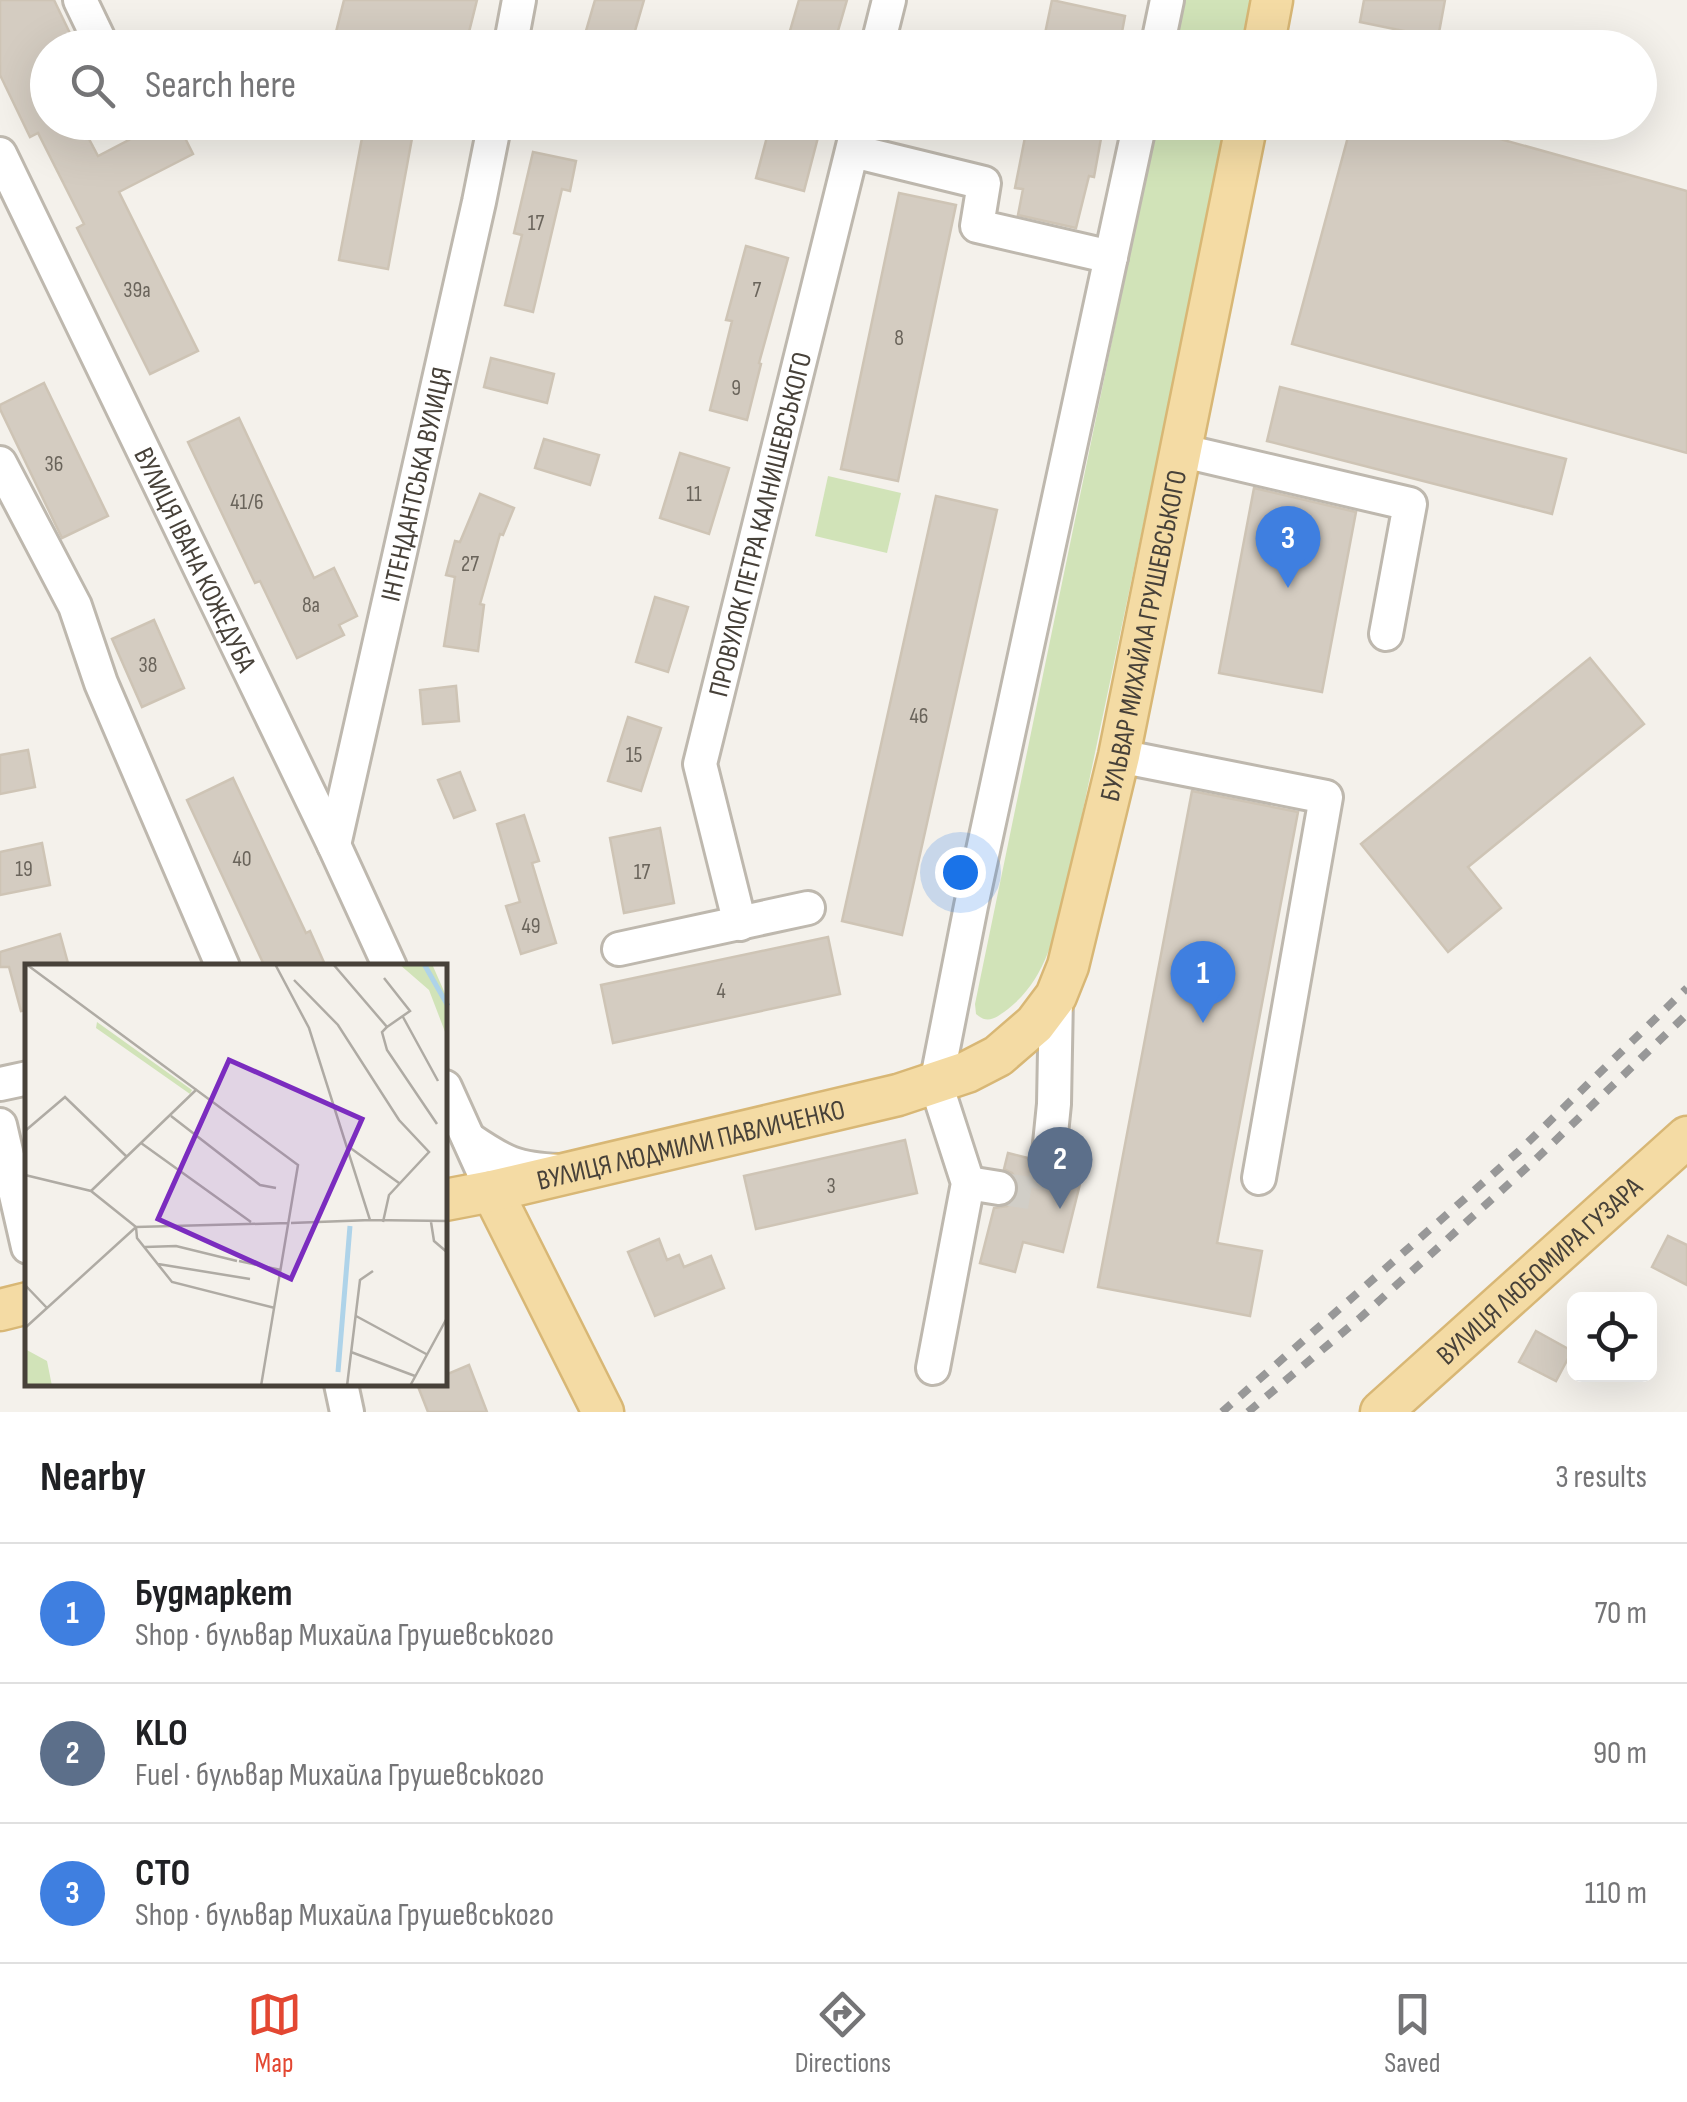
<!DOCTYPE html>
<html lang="en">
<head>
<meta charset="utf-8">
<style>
  body { margin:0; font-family:"Sofia Sans Condensed",sans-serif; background:#f6f6f6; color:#202124 }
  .controls { position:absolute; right:30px; bottom:30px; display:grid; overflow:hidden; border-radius:15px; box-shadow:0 10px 40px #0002 }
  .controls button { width:90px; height:90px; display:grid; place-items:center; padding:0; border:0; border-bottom:2px solid #e0e0e0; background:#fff; color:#202124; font:50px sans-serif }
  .you { position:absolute; left:960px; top:872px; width:35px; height:35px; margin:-25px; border:8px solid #fff; border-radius:50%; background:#1a73e8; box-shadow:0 0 0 15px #1a73e833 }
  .badge { display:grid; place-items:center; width:65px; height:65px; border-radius:50%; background:#e34732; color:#fff; font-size:32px; font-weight:700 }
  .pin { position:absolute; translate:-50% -82px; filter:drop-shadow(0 2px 5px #0008) }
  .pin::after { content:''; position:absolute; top:52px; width:35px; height:30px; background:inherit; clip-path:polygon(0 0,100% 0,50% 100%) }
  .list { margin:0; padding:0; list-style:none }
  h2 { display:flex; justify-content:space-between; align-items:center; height:130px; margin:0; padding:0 40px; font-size:42px }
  h2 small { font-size:32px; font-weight:400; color:#757577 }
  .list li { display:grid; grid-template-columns:65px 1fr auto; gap:30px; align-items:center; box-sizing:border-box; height:140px; padding:0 40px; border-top:2px solid #e0e0e0 }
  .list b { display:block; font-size:38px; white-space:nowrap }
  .list p { margin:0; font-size:32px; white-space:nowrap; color:#757577 }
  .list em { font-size:32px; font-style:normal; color:#757577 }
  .icon { flex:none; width:55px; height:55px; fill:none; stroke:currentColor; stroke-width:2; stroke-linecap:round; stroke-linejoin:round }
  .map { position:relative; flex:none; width:1687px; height:1412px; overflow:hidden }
  .search { position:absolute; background:#fff; box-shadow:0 10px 40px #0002; left:30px; right:30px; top:30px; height:110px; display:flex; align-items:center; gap:25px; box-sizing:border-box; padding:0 35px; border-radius:55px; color:#757577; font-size:38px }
  .sheet { height:550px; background:#fff }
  nav { display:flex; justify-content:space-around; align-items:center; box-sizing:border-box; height:140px; border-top:2px solid #e0e0e0; background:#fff; font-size:28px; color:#757577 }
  nav a { display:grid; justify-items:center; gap:5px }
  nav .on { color:#e34732 }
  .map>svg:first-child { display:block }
</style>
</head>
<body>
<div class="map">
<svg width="1687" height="1412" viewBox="0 0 1687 1412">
  <rect width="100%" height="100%" fill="#f4f1eb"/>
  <g fill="#d1e3b8">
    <polygon points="1182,0 1254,0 1244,47 1172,48"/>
    <path d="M1157,123H1228L1065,895C1053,941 1044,983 1004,1012C993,1020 986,1023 976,1014L975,1004Z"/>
    <polygon points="828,476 901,493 887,553 815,536"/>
  </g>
  <g fill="#d4ccc1" stroke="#cec4b5" stroke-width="2.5">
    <polygon points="0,0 54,0 77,48 48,48 48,122 80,122 98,156 144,132 139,122 177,122 193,154 119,192 198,351 150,374 77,228 84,224 38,133 30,137 0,75"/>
    <polygon points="344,0 477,0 465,48 332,48"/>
    <polygon points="595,0 644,0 630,48 581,48"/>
    <polygon points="799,0 847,0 833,48 785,48"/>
    <polygon points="1052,0 1125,16 1119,48 1042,48"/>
    <polygon points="1364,0 1445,0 1438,38 1360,22"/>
    <polygon points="365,122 415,122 388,269 339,260"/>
    <polygon points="771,122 822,122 804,191 756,178"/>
    <polygon points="1028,122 1104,122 1094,177 1089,176 1076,228 1018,215 1023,189 1015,188"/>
    <polygon points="1352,122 1439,122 1687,191 1687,453 1292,344"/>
    <polygon points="533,152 576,161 570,191 562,189 533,312 505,305 522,235 514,233"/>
    <polygon points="899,193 956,205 898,481 841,469"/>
    <polygon points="746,246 788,258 759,363 761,364 747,420 710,410 732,321 726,320"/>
    <polygon points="491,358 554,374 547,403 484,387"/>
    <polygon points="44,383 108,516 62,538 0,409 0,405"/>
    <polygon points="1280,387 1566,459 1552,514 1267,441"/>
    <polygon points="239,418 314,578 334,568 357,616 339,625 344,635 297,658 260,581 255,583 188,442"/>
    <polygon points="544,439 599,455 590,485 535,468"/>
    <polygon points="680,453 729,468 709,534 660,518"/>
    <polygon points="1254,488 1356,512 1322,692 1219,673"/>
    <polygon points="480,494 514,508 503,535 500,534 480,604 484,605 478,651 444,646 455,577 446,575 455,541 460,542"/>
    <polygon points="936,496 997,510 902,935 842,921"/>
    <polygon points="655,597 688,607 668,672 636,662"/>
    <polygon points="154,620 184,688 142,707 112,639"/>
    <polygon points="1590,658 1644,724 1468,867 1501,908 1448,952 1361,844"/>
    <polygon points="456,686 459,721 423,724 420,690"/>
    <polygon points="628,717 661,728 641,791 608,781"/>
    <polygon points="28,750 35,787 0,794 0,755"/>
    <polygon points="460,772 475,810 454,818 438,780"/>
    <polygon points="233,778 306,933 310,931 326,967 265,967 187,800"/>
    <polygon points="1192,791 1298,812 1217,1243 1262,1251 1250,1316 1098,1287"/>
    <polygon points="524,815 539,861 532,863 556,943 521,954 506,906 520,902 497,824"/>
    <polygon points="660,828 674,903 624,913 610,838"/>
    <polygon points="42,843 50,885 0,895 0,852"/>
    <polygon points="60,934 69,967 28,967 28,1010 21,1011 9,967 0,967 0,952"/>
    <polygon points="828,937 840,994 613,1043 601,985"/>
    <polygon points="905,1140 917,1193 756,1229 744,1176"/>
    <polygon points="1008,1153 1028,1158 1030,1172 1036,1179 1045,1183 1057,1181 1064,1175 1067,1168 1083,1172 1063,1252 1023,1242 1015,1272 980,1263 994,1208 1007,1206 1015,1200 1018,1192 1017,1180 1012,1173 1004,1169"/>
    <polygon points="1668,1236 1687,1245 1687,1285 1652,1267"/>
    <polygon points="659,1239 667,1260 679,1255 684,1267 711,1256 724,1288 655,1316 628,1252"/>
    <polygon points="1536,1331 1572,1351 1556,1381 1519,1362"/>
    <polygon points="469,1365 487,1412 428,1412 417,1384 445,1384 445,1375"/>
  </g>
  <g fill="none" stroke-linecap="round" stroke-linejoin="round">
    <polyline stroke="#d1cec7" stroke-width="32" stroke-dasharray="32 16" stroke-linecap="butt" points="999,1188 1041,1195 1048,1163"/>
    <g stroke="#beb8ae" stroke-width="38">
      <g id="minor">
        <polyline points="80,0 103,48"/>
        <polyline points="510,48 519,0"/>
        <polyline points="877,48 889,0"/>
        <polyline points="1157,48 1167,0"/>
        <polyline points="853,151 984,183 977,226 1111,257"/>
        <path id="s1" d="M0,154L334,845L390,967"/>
        <polyline points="1179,450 1410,504 1386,634"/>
        <polyline points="0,463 75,606 101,683 223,967"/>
        <polyline points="1119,756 1326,797 1259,1178"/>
        <path id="s2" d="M334,845L479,202L495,122"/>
        <path id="s3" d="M740,924L700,764L859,122"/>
        <polyline points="619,949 808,908"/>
        <polyline points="0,1084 28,1078"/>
        <polyline points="445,1087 492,1191"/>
        <polyline points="0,1125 28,1247"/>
        <path d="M469,1139C504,1163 516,1169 559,1171"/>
        <polyline points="1048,1163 1054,1104 1056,996"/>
        <polyline points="968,1183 999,1188"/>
        <polyline points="933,1368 968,1183 936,1084 971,906 1140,122"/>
        <polyline points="341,1384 347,1412"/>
      </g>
    </g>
    <g stroke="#d8b775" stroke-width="45">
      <g id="major">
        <polyline points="1263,48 1272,0"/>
        <polyline points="492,1191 603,1412"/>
        <path id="s4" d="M445,1200L492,1191L898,1095L967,1072L998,1056L1035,1024L1056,996L1068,966L1119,756L1247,122"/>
        <polyline points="0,1310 28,1303"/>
        <path id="s5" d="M1381,1412L1687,1137"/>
      </g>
    </g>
    <use href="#minor" stroke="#fff" stroke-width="32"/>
    <use href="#major" stroke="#f4dba4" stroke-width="40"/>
    <g stroke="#989898" stroke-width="8" stroke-dasharray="12 12" stroke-linecap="butt">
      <polyline points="1222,1412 1518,1152 1687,988"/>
      <polyline points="1248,1412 1360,1318 1533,1162 1687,1014"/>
    </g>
  </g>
  <g text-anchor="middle" stroke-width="10" stroke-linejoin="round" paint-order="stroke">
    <g font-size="22" fill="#6a645b">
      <text x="536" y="230">17</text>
      <text x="137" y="297">39а</text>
      <text x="757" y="297">7</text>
      <text x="899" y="345">8</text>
      <text x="736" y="395">9</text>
      <text x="54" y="471">36</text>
      <text x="694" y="501">11</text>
      <text x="247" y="509">41/6</text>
      <text x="470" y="571">27</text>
      <text x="311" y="612">8а</text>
      <text x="148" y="672">38</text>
      <text x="919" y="723">46</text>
      <text x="634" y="762">15</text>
      <text x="242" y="866">40</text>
      <text x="24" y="876">19</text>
      <text x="642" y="879">17</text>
      <text x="531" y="933">49</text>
      <text x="721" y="998">4</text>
      <text x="831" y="1193">3</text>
    </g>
    <g font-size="28" fill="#474139" stroke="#fff">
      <text dy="10" stroke="none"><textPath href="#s2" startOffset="370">ІНТЕНДАНТСЬКА ВУЛИЦЯ</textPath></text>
      <text dy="10" stroke="none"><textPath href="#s3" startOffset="412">ПРОВУЛОК ПЕТРА КАЛНИШЕВСЬКОГО</textPath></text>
      <text dy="10" stroke="none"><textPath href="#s1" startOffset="450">ВУЛИЦЯ ІВАНА КОЖЕДУБА</textPath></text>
      <text dy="10" stroke="none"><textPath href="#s4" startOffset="1028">БУЛЬВАР МИХАЙЛА ГРУШЕВСЬКОГО</textPath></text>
      <text dy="10" stroke="none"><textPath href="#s4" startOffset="252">ВУЛИЦЯ ЛЮДМИЛИ ПАВЛИЧЕНКО</textPath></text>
      <text dy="10" stroke="none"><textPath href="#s5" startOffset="212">ВУЛИЦЯ ЛЮБОМИРА ГУЗАРА</textPath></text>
    </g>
  </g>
  <g transform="translate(25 964)">
    <rect width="422" height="422" fill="#f4f1eb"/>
    <path d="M374,0H407L422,34V73L404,26ZM72,58L167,126L165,130L71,64ZM0,385L22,397L27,422H0Z" fill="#d1e3b8"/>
    <path fill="none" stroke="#aed3e9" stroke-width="5" d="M399,0L423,42M313,408L325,262"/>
    <path fill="none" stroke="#afaba4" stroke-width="2.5" d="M1,0L273,201L236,422M250,0L284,64L345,256L266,259M308,0L362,63L357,68L362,86L412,160M359,14L385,47L362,63M269,16L313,61L374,156L404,188L364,231L358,258M378,53L413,117M146,152L235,221L251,224M0,167L40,133L102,193M116,179L226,258M324,183L374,219M0,211L66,227L111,263L264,259M66,227L172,125M345,256L423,257M406,258L409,277L423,289M111,263L112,274L147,318L250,344M120,283L151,282L212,297M214,297L256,306M133,300L225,315M0,321L22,344M331,352L403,391M0,364L110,264M326,388L390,412M322,422L335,316L348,307M385,422L423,352"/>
    <path fill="#7b2cbf" fill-opacity="0.15" stroke="#7b2cbf" stroke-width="5" d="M204,96L337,155L266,315L133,255Z"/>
    <rect width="422" height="422" fill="none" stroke="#474139" stroke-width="5"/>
  </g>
</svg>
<div class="controls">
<button><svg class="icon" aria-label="locate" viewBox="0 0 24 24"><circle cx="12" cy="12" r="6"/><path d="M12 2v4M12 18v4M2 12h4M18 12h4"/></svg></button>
</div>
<div class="you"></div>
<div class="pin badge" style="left:1203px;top:1023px;background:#3f7fe0">1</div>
<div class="pin badge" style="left:1060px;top:1209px;background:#5c6f8a">2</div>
<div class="pin badge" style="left:1288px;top:588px;background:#3f7fe0">3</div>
<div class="search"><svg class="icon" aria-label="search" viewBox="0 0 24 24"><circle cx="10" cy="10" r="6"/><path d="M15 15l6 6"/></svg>Search here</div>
</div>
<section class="sheet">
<h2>Nearby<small>3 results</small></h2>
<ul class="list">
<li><span class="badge" style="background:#3f7fe0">1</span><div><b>Будмаркет</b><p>Shop · бульвар Михайла Грушевського</p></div><em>70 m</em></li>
<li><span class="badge" style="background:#5c6f8a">2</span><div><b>KLO</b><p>Fuel · бульвар Михайла Грушевського</p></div><em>90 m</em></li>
<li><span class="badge" style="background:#3f7fe0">3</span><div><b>СТО</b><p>Shop · бульвар Михайла Грушевського</p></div><em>110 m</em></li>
</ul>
</section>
<nav>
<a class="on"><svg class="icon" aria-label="map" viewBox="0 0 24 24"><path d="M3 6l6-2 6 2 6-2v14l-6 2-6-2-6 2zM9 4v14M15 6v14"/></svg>Map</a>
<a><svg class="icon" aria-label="directions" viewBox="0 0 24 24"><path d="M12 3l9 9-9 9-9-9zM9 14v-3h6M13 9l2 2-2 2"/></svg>Directions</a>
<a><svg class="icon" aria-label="saved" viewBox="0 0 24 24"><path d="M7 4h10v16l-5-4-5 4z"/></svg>Saved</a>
</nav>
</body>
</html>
